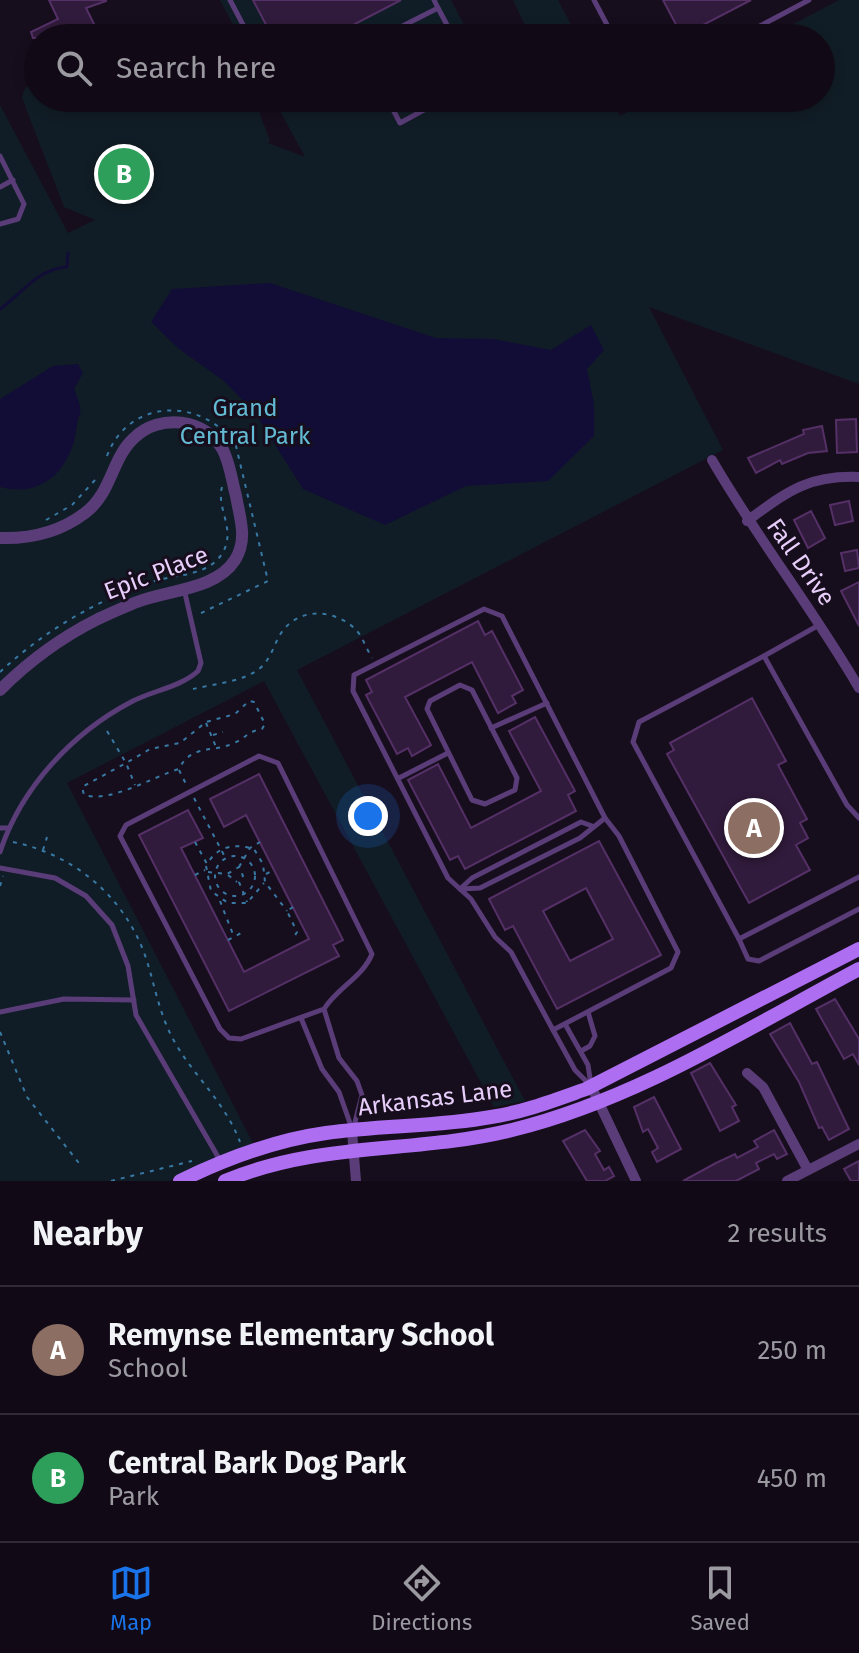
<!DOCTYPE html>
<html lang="en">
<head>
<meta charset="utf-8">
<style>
  body { margin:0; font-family:"Fira Sans",sans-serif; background:#1a131f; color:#f1f3f6 }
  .you { position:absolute; left:368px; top:816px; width:28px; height:28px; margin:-20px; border:6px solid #fff; border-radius:50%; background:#1a73e8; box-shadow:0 0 0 12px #1a73e833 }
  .badge { display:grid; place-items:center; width:52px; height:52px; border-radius:50%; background:#1a73e8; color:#fff; font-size:26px; font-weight:700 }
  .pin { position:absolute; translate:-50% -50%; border:4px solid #fff; box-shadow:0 2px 8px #0006 }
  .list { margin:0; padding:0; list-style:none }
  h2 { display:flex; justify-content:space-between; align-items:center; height:104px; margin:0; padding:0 32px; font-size:34px }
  h2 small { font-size:26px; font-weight:400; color:#9c9aa1 }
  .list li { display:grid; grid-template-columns:52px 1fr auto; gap:24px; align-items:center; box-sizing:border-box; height:128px; padding:0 32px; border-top:2px solid #302b35 }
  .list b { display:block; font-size:30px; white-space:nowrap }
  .list p { margin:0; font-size:26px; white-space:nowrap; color:#9c9aa1 }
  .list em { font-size:26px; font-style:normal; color:#9c9aa1 }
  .icon { flex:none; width:44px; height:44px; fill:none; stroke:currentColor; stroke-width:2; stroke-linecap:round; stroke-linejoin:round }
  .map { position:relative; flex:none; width:859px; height:1181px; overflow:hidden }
  .search { position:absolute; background:#110a16; box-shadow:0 4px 12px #0003; left:24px; right:24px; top:24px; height:88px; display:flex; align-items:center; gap:20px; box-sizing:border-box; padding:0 28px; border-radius:44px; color:#9c9aa1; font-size:30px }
  .sheet { height:360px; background:#110a16 }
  nav { display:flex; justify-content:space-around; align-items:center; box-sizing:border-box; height:112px; border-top:2px solid #302b35; background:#110a16; font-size:22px; color:#9c9aa1 }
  nav a { display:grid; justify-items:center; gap:4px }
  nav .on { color:#1a73e8 }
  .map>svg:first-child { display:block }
</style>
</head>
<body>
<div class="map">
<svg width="859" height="1181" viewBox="0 0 859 1181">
  <rect width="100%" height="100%" fill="#170e1d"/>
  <g fill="#111d26">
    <polygon points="220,0 451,0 471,38 240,38"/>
    <polygon points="513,0 558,0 578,38 531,38"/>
    <polygon points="839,0 859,0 859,384 649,307 723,450 297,670 525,1101 494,1107 264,681 67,783 254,1145 169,1181 0,1181 0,105 68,233 95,220 64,207 22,98 25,88 38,81 38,98 181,98 184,105 203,98 254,98 270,141 268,143 305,157 273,98 503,98 509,109 526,98 610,98 620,116 654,98 821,98 821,38 767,38"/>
  </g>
  <g fill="#110d36">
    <polygon points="270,283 436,338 493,339 551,350 591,325 604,350 587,369 594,404 594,436 548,481 466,486 385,525 303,489 255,413 224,381 179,349 151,322 172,289"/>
    <path d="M78,364L83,373L74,389C76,394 79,401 80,407C82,414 77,418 77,425C73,466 45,499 0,487V399L53,366Z"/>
  </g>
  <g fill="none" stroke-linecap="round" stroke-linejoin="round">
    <path stroke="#110d36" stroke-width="3" d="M0,309C23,293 37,269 67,267L68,253"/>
  </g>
  <g fill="#311b3c" stroke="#543066" stroke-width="2" fill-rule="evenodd">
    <polygon points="49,0 106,0 106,1 86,8 97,30 80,38 33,38 31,32 58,19"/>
    <polygon points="253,0 401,0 328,38 273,38"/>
    <polygon points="663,0 751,0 682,36"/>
    <polygon points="856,419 857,452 837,453 836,420"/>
    <polygon points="822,426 827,451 808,453 782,464 780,460 756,473 748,458 804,434 803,430"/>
    <polygon points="849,501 853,521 835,525 830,505"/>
    <polygon points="811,511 825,538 808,548 794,520"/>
    <polygon points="857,550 859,568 845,571 841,553"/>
    <polygon points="859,582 859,626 841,591"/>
    <polygon points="478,621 485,635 492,631 523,690 512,696 516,703 498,713 472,662 405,697 431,745 412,756 408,748 397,754 366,695 372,692 366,680"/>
    <polygon points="752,698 786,761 778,765 807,819 800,823 808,838 796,845 810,870 749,903 667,754 674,750 670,743"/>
    <polygon points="535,717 575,791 568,795 576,811 465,869 458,856 450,860 408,780 438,764 471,828 541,791 509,731"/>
    <polygon points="259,774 343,940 333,945 339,956 229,1011 139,835 188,810 203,838 181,848 244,972 309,939 246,815 224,827 210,799"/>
    <path d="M599,841L661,955L557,1009L513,926L505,930L489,899ZM586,888L613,939L570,961L543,911Z"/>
    <polygon points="835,999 859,1039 859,1065 853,1054 844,1059 816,1009"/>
    <polygon points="790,1023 812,1064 817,1062 849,1129 829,1140 822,1127 819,1128 799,1082 770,1034"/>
    <polygon points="710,1063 736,1105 732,1107 739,1121 720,1131 691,1073"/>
    <polygon points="654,1097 681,1149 657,1162 652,1152 658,1148 648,1129 643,1132 634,1107"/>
    <polygon points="585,1130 600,1151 595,1154 604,1170 609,1167 614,1176 605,1181 587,1181 563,1141"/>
    <polygon points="774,1130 787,1154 777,1159 774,1154 756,1163 759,1169 736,1181 683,1181 716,1163 735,1154 737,1158 758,1147 754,1141"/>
    <polygon points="859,1161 859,1181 851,1181 844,1169"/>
  </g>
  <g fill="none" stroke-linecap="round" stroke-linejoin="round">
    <g stroke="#3879a4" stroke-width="2" stroke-dasharray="4 6" stroke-linecap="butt">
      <path d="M107,456C129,397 204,397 236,446L268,581L199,614"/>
      <polyline points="46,520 72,505 96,479"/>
      <path d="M0,672C45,630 100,598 158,580C181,574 210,575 223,552C236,529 216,508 222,487"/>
      <path d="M193,689C213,684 242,682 259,669C273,658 274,640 285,628C304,606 339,611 357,631C363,638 367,650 372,658"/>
      <polyline points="206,723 216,747"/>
      <path d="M107,731L126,763L150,749L180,743L206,722L235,714L249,701L254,702L265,724L262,729C248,731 246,738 234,743C213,753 191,744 179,769C152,777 111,803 84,795L82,787L126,763L135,785"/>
      <polyline points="213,735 223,732"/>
      <polyline points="179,770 187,786"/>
      <polyline points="194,798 226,859"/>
      <path d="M13,842C75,855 125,897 146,958C155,986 159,1013 173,1039C193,1076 224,1100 240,1142"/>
      <path d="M195,842L207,864C218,846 234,843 254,849L263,864L265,882L287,911"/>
      <polyline points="43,850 47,837"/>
      <circle cx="235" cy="876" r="20"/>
      <polyline points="206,866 211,891 228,903 247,903 264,883"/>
      <polyline points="239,867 250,848 260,842"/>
      <polyline points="208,872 227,874 239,867 243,876 239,882 247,902"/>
      <polyline points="266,874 274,870"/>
      <polyline points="195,875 205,870"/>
      <polyline points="228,875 237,882"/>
      <polyline points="0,886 3,876"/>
      <polyline points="220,901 234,937"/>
      <polyline points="293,907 287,911 297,932 293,939"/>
      <polyline points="228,940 243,932"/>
      <polyline points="0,1032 27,1097 82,1167"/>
      <polyline points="111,1181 192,1161"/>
    </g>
    <g stroke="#5a3d78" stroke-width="5">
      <polyline points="230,0 250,38"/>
      <polyline points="594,0 614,38"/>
      <polyline points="438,8 454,38"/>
      <polyline points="379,38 438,8 434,0"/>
      <polyline points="737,38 809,0"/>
      <polyline points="387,98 400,123 446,98"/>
      <polyline points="0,156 24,204 18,219 0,224"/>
      <polyline points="0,187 13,180"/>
      <polygon points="484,609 502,616 605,818 619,836 678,952 671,968 553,1030 511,952 495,937 471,899 448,878 353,691 354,675"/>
      <polyline points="819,625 764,656 847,805 859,818"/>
      <polyline points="764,656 639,722 633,742 739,939 859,877"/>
      <polygon points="460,685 472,690 517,778 515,790 485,804 472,800 427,709 430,701"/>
      <polyline points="491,728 547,703"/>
      <polyline points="399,778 448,753"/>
      <polyline points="0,828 9,828"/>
      <path d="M0,852C21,788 72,733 131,702C151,691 181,687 198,671L201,663L184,589"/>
      <polyline points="0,868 55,878 86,896 112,925 128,966 136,1015 221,1162"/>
      <polyline points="460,889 472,878 581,822 592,826"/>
      <polyline points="461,889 480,888 580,838 605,818"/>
      <polyline points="739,939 748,959 759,961 859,909"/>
      <path d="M324,1009L241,1039L229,1038L220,1029L120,836L126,825L259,756L278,763L372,954C362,978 338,987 324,1009L339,1058L357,1081L362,1095L354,1126"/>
      <polyline points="0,1012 64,999 134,1000"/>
      <polyline points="301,1018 322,1069 339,1092 351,1126"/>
      <polyline points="565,1024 588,1065 591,1085"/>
      <polyline points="553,1030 575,1070 590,1085"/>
      <polyline points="581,1051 590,1046 595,1036 588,1012"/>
    </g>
    <g stroke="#5a3d78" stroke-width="10">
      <path d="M712,460C757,538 813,609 859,688"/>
      <path d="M747,521C787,492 807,475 859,477"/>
      <polyline points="747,1073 763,1087 808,1170"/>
      <polyline points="591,1086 636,1181"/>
      <polyline points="352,1131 356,1181"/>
      <polyline points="787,1181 859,1144"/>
    </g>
    <path stroke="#5a3d78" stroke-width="12" d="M0,538C31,539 60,532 85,513C112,493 111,459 134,438C160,413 205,418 223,450C230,464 232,481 236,496C240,519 248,539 235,560C216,590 167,590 137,602C124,607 111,613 98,619C62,637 28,662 0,690"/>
    <g stroke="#ae6ef1" stroke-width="14">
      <path d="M180,1181C225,1159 276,1140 326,1133C381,1125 437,1127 491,1117C524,1112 555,1100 586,1089L859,949"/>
      <path d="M225,1181C320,1141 415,1154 512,1130C635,1100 748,1028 859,969"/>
    </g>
  </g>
  <g text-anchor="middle" stroke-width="6" stroke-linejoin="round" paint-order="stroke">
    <g font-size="24" fill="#62bad3" stroke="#170e1d">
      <text x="245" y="416">Grand<tspan x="245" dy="28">Central Park</tspan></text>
    </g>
    <g font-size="24" fill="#e8cefa" stroke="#170e1d">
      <text transform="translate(801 562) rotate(55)" y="8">Fall Drive</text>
      <text transform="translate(156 573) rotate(-21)" y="8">Epic Place</text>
      <text transform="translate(435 1098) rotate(-7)" y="8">Arkansas Lane</text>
    </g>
  </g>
</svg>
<div class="you"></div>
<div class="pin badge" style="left:754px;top:828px;background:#8d6e63">A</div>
<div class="pin badge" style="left:124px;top:174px;background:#2e9e5b">B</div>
<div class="search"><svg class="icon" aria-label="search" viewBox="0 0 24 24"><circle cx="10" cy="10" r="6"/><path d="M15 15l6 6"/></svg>Search here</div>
</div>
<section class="sheet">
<h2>Nearby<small>2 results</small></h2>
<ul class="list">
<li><span class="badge" style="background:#8d6e63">A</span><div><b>Remynse Elementary School</b><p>School</p></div><em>250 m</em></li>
<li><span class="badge" style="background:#2e9e5b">B</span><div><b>Central Bark Dog Park</b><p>Park</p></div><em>450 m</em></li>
</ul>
</section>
<nav>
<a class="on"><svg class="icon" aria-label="map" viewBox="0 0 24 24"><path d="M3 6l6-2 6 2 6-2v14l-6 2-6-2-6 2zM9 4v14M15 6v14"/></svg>Map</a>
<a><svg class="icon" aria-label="directions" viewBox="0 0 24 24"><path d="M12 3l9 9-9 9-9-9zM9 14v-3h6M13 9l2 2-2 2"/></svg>Directions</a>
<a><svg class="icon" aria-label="saved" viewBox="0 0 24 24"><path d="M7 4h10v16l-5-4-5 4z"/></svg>Saved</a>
</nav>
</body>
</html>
